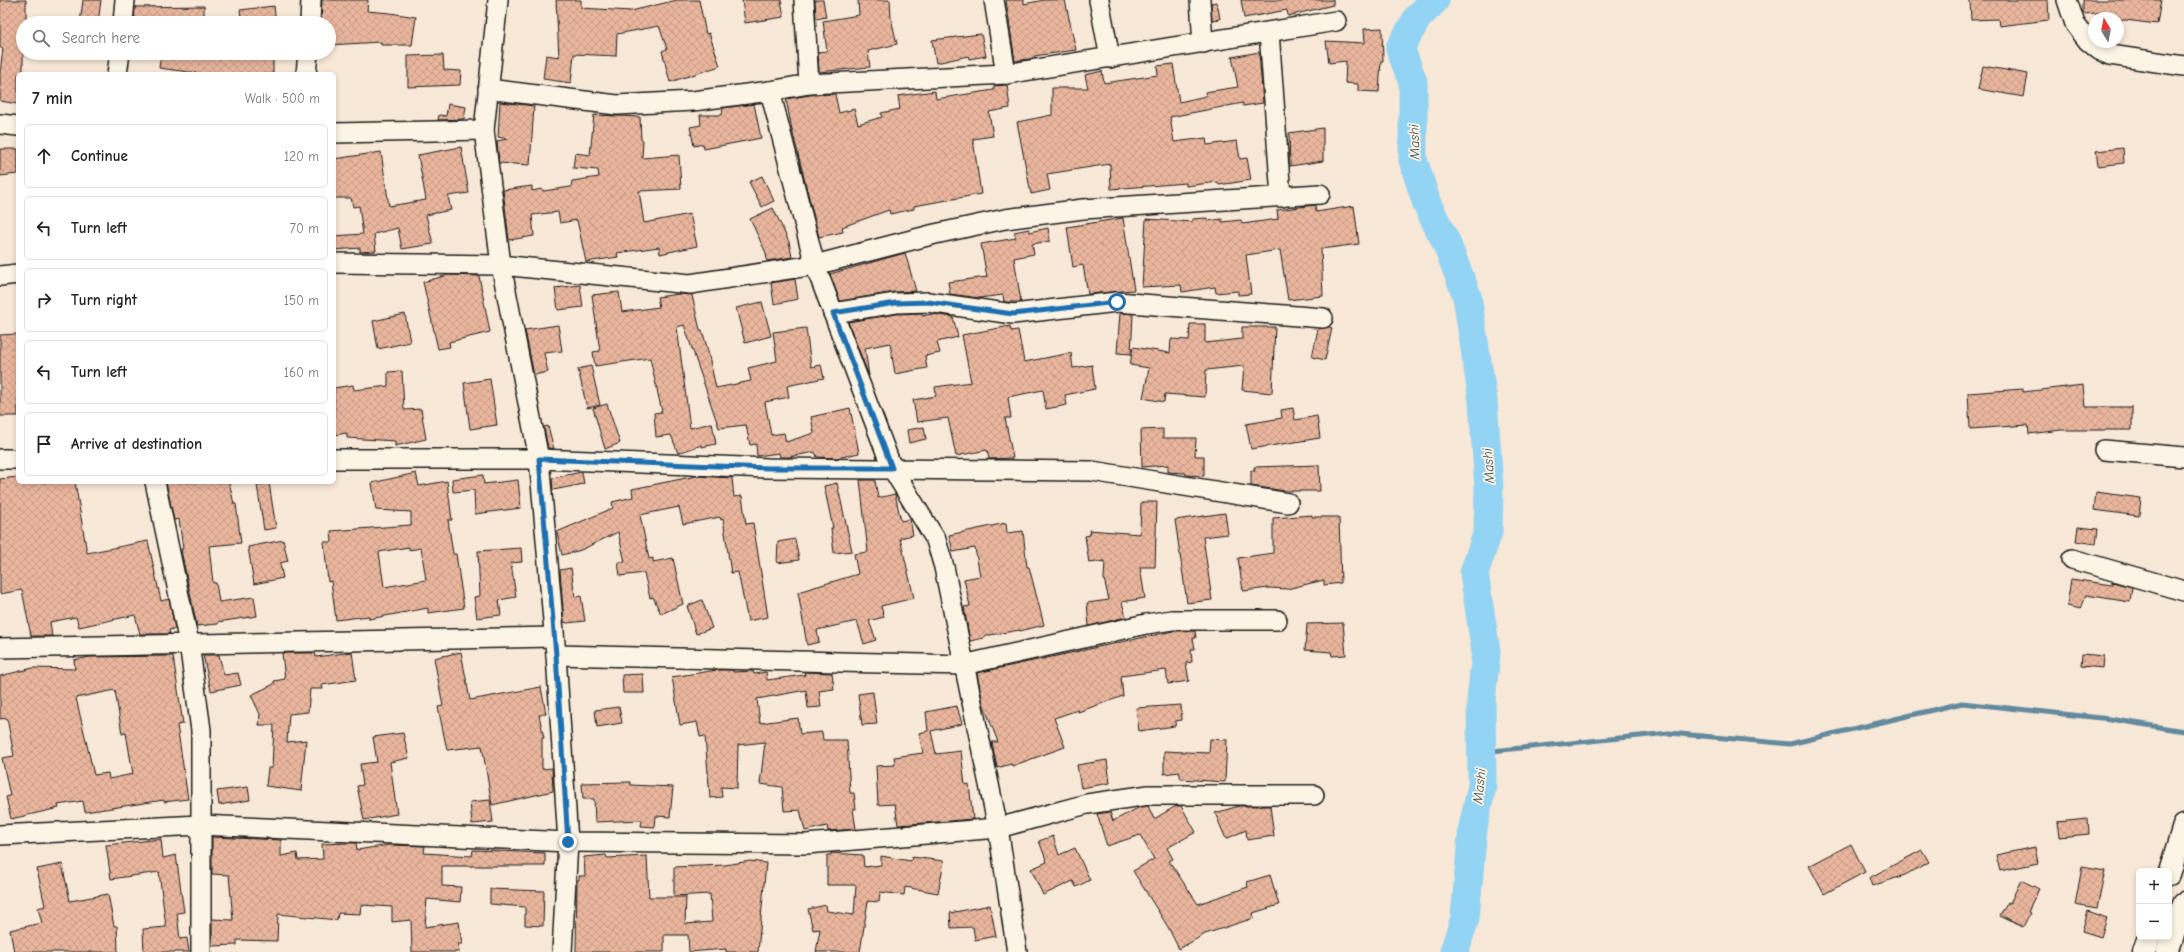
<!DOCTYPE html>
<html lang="en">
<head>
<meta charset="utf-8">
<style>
  body { margin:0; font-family:"Comic Neue",sans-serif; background:#f6f6f6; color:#222 }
  .controls { position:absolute; right:12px; bottom:12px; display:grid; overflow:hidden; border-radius:6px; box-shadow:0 2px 6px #0003 }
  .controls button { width:36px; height:36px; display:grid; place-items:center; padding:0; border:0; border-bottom:1px solid #e0e0e0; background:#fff; color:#222; font:20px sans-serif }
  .compass { position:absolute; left:2088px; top:12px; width:36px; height:36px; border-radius:50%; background:#fff; box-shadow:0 2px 6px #0003; rotate:350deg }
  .stop { position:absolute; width:12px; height:12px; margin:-9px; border:3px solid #1f6fb2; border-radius:50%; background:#fff }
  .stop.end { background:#1f6fb2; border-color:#fff; box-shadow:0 1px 4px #0008 }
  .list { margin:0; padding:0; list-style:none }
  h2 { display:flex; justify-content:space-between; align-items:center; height:52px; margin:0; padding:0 16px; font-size:17px }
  h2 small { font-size:13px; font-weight:400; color:#767676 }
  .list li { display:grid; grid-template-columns:26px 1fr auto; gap:12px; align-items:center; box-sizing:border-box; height:64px; margin:0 8px 8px; padding:0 8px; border:1px solid #e0e0e0; border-radius:6px }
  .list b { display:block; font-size:15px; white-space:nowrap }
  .list em { font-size:13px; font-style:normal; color:#767676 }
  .icon { flex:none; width:22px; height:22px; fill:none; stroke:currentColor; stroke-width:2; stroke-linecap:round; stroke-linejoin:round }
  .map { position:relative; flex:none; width:2184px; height:952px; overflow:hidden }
  .search { position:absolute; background:#fff; box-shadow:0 2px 6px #0003; left:16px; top:16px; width:320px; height:44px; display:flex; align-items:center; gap:10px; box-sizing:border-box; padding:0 14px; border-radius:22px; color:#767676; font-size:15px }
  .panel { position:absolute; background:#fff; box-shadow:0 2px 6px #0003; left:16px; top:72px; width:320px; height:412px; border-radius:6px }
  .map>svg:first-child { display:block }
</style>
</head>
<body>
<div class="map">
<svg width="2184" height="952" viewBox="0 0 2184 952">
  <defs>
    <pattern id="building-cross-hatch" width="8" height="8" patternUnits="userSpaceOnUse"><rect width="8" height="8" fill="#eab69d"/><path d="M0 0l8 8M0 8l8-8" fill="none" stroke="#c89c87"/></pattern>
  </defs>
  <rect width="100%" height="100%" fill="#f8e8d7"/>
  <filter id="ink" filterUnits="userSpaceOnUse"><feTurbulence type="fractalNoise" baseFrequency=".025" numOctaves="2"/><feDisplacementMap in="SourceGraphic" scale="8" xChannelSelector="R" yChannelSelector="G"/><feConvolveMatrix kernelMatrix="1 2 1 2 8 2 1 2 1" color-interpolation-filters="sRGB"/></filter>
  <g filter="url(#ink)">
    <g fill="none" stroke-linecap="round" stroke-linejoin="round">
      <polyline stroke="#638a9e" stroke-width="5" points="1482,752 1669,733 1790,744 1962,703 2110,719 2184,731"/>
      <polyline stroke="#93d3f4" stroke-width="29" points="1435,0 1418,17 1400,48 1413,82 1413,160 1427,204 1446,242 1467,296 1483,401 1489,488 1488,532 1474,573 1486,652 1481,701 1482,786 1473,827 1465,918 1454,952"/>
    </g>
    <g fill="url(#building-cross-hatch)" stroke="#1c1c1c" fill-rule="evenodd">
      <polygon points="0,0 26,0 26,23 23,23 23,74 18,74 18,104 0,101 0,72 3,48 0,48"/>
      <polygon points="83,0 101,0 98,23 80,23"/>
      <polygon points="322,0 368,0 367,11 390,13 416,17 412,45 381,45 381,42 329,45 329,23 321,23"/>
      <polygon points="556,0 581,0 581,8 631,11 677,0 699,0 706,34 709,33 720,66 670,82 662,51 667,49 659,26 617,34 616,56 574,54 571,83 543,79 546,55 559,57"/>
      <polygon points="742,0 781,0 784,17 745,23"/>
      <polygon points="815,0 823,0 826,17 816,19"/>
      <polygon points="858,0 890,0 891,18 897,44 868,51 870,67 819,72 818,52 827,51 823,21 859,15"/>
      <polygon points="1006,0 1024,0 1024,4 1044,0 1065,0 1076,50 1034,56 1035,58 1015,61"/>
      <polygon points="1241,0 1333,0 1333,5 1288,16 1287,10 1244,18"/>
      <polygon points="1970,0 2048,0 2049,20 1999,26 1998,19 1971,20"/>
      <polygon points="2083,0 2161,0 2157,24 2109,18 2110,12 2083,14"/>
      <polygon points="1217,2 1220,19 1212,20 1211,3"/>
      <polygon points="204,6 204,23 134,23 135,7"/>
      <polygon points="274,6 276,23 242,23 240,10"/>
      <polygon points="1382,28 1383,61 1381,61 1379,92 1358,91 1358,84 1345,83 1346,61 1329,63 1326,41 1365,43 1364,29"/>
      <polygon points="981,34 986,56 969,59 968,56 936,63 932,40"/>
      <polygon points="1259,52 1263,103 1243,106 1243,103 1170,117 1174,142 1206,138 1207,145 1237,141 1240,159 1247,158 1251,180 1219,185 1218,182 1186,186 1186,183 1111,189 1110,164 1047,174 1050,190 1031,194 1017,122 1052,115 1052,88 1088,88 1085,75 1102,71 1104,83 1158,75 1157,66 1173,64 1179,102 1206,96 1205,92 1238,87 1232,57"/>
      <polygon points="161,53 234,53 234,56 273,57 273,74 204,74 159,68"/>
      <polygon points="443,55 444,70 461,71 460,85 408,87 408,56"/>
      <polygon points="1983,66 2028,74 2024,97 1978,89"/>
      <polygon points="1007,85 1010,108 989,112 993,136 973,139 981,194 914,206 914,209 890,214 889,210 842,227 843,232 819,237 792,130 786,99 810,95 835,94 839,113 854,109 858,124 882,117 881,113 900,109 898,96 935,91 936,99 994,90 994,86"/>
      <polygon points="500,102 534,106 530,165 499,163 497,141 508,139 498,137"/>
      <polygon points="448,104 466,107 464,119 438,120 439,115 446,116"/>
      <polygon points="754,104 761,138 704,149 703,144 694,146 690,127 701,125 700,115 722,115 723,108"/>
      <polygon points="594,115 640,117 641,140 643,140 642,158 679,155 681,189 639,191 644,223 690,214 697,246 660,254 659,247 617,253 618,257 586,262 577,220 560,223 558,212 532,215 534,236 509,240 503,190 532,186 532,191 542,189 543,191 571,187 572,181 599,177 598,170 573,168 575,153 590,155"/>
      <polygon points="1323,128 1323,161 1290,166 1289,133"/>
      <polygon points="461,147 469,193 448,196 451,210 426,215 433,244 402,249 398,228 374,234 376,251 360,252 360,248 334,250 334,236 363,234 359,206 353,207 351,198 334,198 334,159 381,152 389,206 426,200 418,155"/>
      <polygon points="2123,148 2124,163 2098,166 2096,151"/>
      <polygon points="0,149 18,149 18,174 0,176"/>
      <polygon points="762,176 774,201 762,207 749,182"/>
      <polygon points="1315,205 1316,212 1354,206 1359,244 1321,249 1323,296 1288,300 1280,250 1246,255 1251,294 1238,295 1238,291 1216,293 1215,287 1182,292 1181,285 1142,287 1146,219 1192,222 1192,219 1207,218 1207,221 1222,219 1222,222 1241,220 1242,224 1278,219 1277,210"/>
      <polygon points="773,208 789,242 792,257 767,261 766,253 750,219"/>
      <polygon points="1123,218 1134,290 1088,294 1083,265 1073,267 1067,227"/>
      <polygon points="1048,228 1050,241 1032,244 1034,254 1014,258 1021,302 1004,302 1003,295 979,298 950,294 948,282 987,277 981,244 1016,238 1014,232 1029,229 1029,232"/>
      <polygon points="905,253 916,291 894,292 840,301 830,274"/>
      <polygon points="448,275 479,276 490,332 449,342 450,347 438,349 423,282"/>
      <polygon points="795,279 798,299 774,304 771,283"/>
      <polygon points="580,285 583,307 558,310 555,288"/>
      <polygon points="619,292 622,312 659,307 657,297 679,294 692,295 700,330 702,330 707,347 716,388 751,381 748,368 777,361 773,332 806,328 811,367 821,365 824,378 787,386 789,397 765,402 771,435 784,433 786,442 814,433 811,417 850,408 859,453 837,458 817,457 815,452 788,457 780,457 779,453 757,456 756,444 750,445 746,425 719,428 684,325 677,327 690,428 712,423 716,444 702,447 702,445 678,453 671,435 656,437 654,413 662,412 650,358 595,366 593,352 600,351 592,295"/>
      <polygon points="762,302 771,336 745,343 736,308"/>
      <polygon points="922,313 922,316 932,314 953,317 958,337 937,342 940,353 925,356 927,368 895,374 890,343 865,348 869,376 848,322 897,314"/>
      <polygon points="1120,313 1133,314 1131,354 1117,353"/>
      <polygon points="405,314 410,342 378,349 373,321"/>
      <polygon points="1190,324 1205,324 1205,343 1242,339 1242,327 1275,327 1272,393 1242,390 1244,366 1206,370 1205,397 1165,394 1164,402 1143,398 1149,368 1130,365 1133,347 1170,353 1171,339 1189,340"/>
      <polygon points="558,325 562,351 544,353 548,372 534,375 525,330"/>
      <polygon points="1010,326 1011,331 1018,330 1024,362 1071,353 1073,368 1092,365 1095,389 1065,395 1067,405 1046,409 1043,390 1008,397 1011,418 1005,418 1013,458 989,459 987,450 956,456 948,418 917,422 913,400 936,396 935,387 971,382 962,335"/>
      <polygon points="1329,327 1332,328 1325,360 1312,357 1318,329"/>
      <polygon points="18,334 18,416 0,416 0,335"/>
      <polygon points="591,366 600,405 587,408 578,369"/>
      <polygon points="402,371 404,410 421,409 426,439 395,446 395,441 347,438 347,433 334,435 334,388 353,385 354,390 388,386 388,372"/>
      <polygon points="490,379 497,425 470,429 464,383"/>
      <polygon points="2083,385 2085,407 2132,407 2132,430 2061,430 2029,434 2028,425 1970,429 1968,393 2023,389 2023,392"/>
      <polygon points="607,404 620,443 605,449 593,408"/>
      <polygon points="1293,408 1295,420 1317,416 1320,438 1251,449 1246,424 1282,418 1281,410"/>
      <polygon points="548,426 554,449 548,448 544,427"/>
      <polygon points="924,427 926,439 909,443 907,430"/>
      <polygon points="1163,429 1163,438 1196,438 1195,456 1204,456 1204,476 1186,475 1186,473 1168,472 1168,465 1142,467 1141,430"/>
      <polygon points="1319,465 1320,491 1286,491 1251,486 1251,471 1255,471 1254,467"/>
      <polygon points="582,472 584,484 553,490 552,478"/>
      <path d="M416,473L419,486L447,481L452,520H448L453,554H456L464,608L428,613V608L369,619V616L336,620L331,581L328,582L324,542H332L331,531L411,525V512L376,510L372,483ZM409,547V550L421,548L426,580L384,587L379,552Z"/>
      <polygon points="483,475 484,484 518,480 521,508 475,514 474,490 453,492 452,479"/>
      <polygon points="696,476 732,478 734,497 742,496 746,524 753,523 768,617 748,621 738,572 731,573 723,519 721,520 720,517 683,524 679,507 640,515 649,559 653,558 653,562 673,558 683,604 661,614 653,597 650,598 644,573 620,576 618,562 625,562 618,532 581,550 562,555 557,532 613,508 612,502 633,497 632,489"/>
      <polygon points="18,477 18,482 75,482 87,553 148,541 161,601 169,599 175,629 169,630 170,634 140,634 135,615 79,627 76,617 50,622 52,636 31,636 22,590 0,594 0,479"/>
      <polygon points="860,480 875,480 878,498 895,494 901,521 910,519 913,535 900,538 914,598 881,606 884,617 869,621 876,640 864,644 857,621 817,630 819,642 807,645 798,592 858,574 854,554 868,552"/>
      <polygon points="166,482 229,482 234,504 236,504 241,543 209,546 213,583 216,583 219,602 254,597 257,616 218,622 218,624 197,626 182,555 181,549 183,549 179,519 174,520"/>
      <polygon points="269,483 276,528 264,530 257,485"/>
      <polygon points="837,483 852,551 834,553 831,528 833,528 824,486"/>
      <polygon points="2096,492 2141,498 2139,516 2094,510"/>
      <polygon points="1141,502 1157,502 1155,567 1140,567 1145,598 1122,602 1126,617 1089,626 1087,603 1109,600 1104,579 1105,561 1089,563 1085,536 1090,535 1089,530 1140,534"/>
      <polygon points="1225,513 1228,534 1203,537 1212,600 1187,603 1175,520"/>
      <polygon points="1312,515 1312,517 1339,517 1341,583 1324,585 1324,580 1287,589 1269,588 1243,591 1238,558 1273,553 1273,518"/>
      <polygon points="1006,523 1007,533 1023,531 1027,567 1029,567 1044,625 1020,631 1020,630 984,636 984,638 970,641 964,607 970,606 964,579 980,576 975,548 953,552 949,535"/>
      <polygon points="2078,527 2098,529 2096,544 2076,541"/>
      <polygon points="795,539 799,560 777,563 778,542"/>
      <polygon points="283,540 288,561 280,563 283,578 254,584 248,547"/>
      <polygon points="521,548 522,562 511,563 516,597 499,600 501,615 477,618 474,597 480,596 478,551"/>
      <polygon points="571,568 575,597 581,596 585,621 567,623 564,622 560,570"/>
      <polygon points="2071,579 2112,585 2112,582 2132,587 2130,602 2086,595 2081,609 2067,606"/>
      <polygon points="702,600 712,628 696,634 687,606"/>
      <polygon points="1343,623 1346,655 1332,656 1331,652 1305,650 1307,624"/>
      <polygon points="1173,631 1195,631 1196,638 1193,638 1195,649 1191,649 1192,662 1186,663 1189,681 1168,684 1166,670 1121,676 1123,696 1078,712 1078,710 1054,718 1065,747 1012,766 1011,764 997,768 992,742 998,742 983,703 977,673"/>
      <polygon points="352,652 356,680 322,685 323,689 310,689 308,712 289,714 287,742 306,740 301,791 266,786 268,768 272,768 274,725 259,725 260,714 251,695 274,684 274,681 285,679 282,653 315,653 316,657"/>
      <polygon points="461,652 470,700 541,687 546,714 539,715 544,738 542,738 542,769 552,768 553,791 492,805 482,746 447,750 438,707 443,706 434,658"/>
      <polygon points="2082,654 2104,656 2103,668 2081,666"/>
      <polygon points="203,655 219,655 224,675 238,673 241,685 211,691"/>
      <path d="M173,656L183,724L177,725L188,799L164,802V800L85,812L83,801L58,805L59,808L11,819L6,797L10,796L2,758L14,756L7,718L0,719V676L33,668L75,669L74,660L90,657ZM115,690L122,734L126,733L133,774L109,779L108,773L94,775L76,698Z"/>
      <polygon points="717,670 733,670 733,672 753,671 754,674 766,672 767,680 805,675 804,672 832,673 834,689 819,691 821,707 808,708 806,690 757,699 760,723 798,718 800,734 822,732 823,740 847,740 850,793 854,793 856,809 853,809 856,829 828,831 827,826 805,831 800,810 784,811 782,787 760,784 765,742 738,745 737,788 721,787 722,797 710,798 705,736 700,737 697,722 680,725 672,677"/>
      <polygon points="643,674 644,693 623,693 622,675"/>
      <polygon points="873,692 877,724 862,725 858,694"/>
      <polygon points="1181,705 1182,720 1176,721 1175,726 1139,731 1136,708"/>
      <polygon points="957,706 962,724 931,731 936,754 961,751 965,785 969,784 973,819 898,825 895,804 878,805 876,766 895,765 894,757 923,753 919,733 928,731 926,712"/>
      <polygon points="619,707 622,723 597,727 595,710"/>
      <polygon points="403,733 409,758 390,762 397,814 364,820 357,786 363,785 360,764 377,762 373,737"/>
      <polygon points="1210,739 1227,740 1225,782 1181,779 1179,772 1164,774 1164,751 1209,753"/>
      <polygon points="1107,760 1110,783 1081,788 1077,765"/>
      <polygon points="630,782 631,785 673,787 670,817 656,816 655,827 641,826 642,820 595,822 594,799 583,799 582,783"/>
      <polygon points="248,787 250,800 219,805 217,791"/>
      <polygon points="490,800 493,822 472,824 470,802"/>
      <polygon points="1148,806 1154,819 1176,806 1181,806 1196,832 1167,848 1173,859 1169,861 1198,904 1248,887 1247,882 1270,875 1279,905 1253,913 1254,918 1205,934 1179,949 1168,927 1133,871 1154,859 1140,835 1107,846 1097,814 1110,812 1113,821 1140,807"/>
      <polygon points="1239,806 1270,806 1274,836 1247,840 1246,830 1226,839 1215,813"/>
      <polygon points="2088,819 2089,834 2059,837 2057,822"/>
      <polygon points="1053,836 1059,855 1075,848 1090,880 1076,887 1073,881 1043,895 1031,869 1047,862 1039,841"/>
      <polygon points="212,837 281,840 281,856 297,853 298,860 323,859 322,844 346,843 356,843 357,850 389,845 425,846 424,853 472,856 473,850 545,853 545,866 442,866 442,886 461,887 460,902 427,899 425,927 459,922 462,944 458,944 459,952 412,952 411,920 392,922 392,907 361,905 360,914 338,913 337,920 278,914 277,941 237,940 237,945 212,946 212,919 233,920 229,875 212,874"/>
      <polygon points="161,839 163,858 176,855 184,912 177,913 180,939 187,938 189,952 144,952 143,929 166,927 159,872 111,879 106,845"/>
      <polygon points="1851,844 1865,872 1824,894 1809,866"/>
      <polygon points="2035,847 2038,863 2000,871 1996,855"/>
      <polygon points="1922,850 1929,862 1905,875 1872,886 1869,878"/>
      <polygon points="831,853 863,855 864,867 881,865 881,856 911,861 912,857 944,861 938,893 905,887 904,895 880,892 879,902 868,901 860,952 816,952 820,929 813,930 808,909 826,905 827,911 854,915 856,885 827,885 827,855 831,855"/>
      <polygon points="606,855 607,858 647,856 649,897 686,897 685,924 712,922 710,894 674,896 674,867 725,865 750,861 766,863 758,952 726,952 726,949 689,952 688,935 664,935 664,952 576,952 577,880 579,880 579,876 585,876 584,857"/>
      <polygon points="62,864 70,901 108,894 114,926 117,926 118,952 14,952 10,930 42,923 38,908 45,906 37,869"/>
      <polygon points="2082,867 2105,871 2097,909 2075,905"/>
      <polygon points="2021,880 2039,889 2028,912 2030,913 2023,927 2000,916 2008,902 2010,903"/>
      <polygon points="490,889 544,891 543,926 525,925 525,907 490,904"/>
      <polygon points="990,905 996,936 975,940 973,927 951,928 950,913"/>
      <polygon points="2088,911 2107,918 2101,937 2082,931"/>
    </g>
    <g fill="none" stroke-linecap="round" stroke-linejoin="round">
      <g stroke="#1c1c1c" stroke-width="22">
        <g id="minor">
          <polyline points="498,0 484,130 501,265 539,459 556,655 568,842 562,952"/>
          <polyline points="804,0 809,84"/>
          <polyline points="994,0 1006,74"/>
          <polyline points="1099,0 1110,58"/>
          <polyline points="1200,0 1203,43"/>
          <polyline points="2067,0 2075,24 2088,41 2099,50 2110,55 2184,66"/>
          <polyline points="123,23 125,0"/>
          <polyline points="310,23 311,0"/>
          <polyline points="1269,32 1281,197"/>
          <polyline points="117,74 120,53"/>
          <polyline points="306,74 308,53"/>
          <polyline points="488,89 617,105 693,101 770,91 809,84 1006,74 1336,21"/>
          <polyline points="770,91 815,265 892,468 936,540 944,567 998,828 1017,952"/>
          <polyline points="0,124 18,126"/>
          <polyline points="334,133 484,130"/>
          <polyline points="334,263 501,265 690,284 815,265 935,234 1005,219 1083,209 1320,194"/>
          <polyline points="0,276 18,274"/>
          <polyline points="833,313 896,303 928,302 1013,314 1117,302 1323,318"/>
          <polyline points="2104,450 2184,457"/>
          <polyline points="0,459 18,459"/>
          <polyline points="334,459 539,459 768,468 1092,471 1288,503"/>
          <polyline points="155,482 189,643 201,730 201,952"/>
          <polyline points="2072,559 2184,591"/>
          <polyline points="0,648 554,637"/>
          <polyline points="556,655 963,665 1146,624 1172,620 1277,620"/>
          <polyline points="0,835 200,825 568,842 806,844 998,828 1087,804 1149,795 1314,795"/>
        </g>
      </g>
      <g stroke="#1c1c1c" stroke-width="25">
        <g id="highway">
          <polyline points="2169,874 2184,826"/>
          <polyline points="2144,952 2149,937"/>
          <polyline points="2167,952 2184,903"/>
        </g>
      </g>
      <use href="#minor" stroke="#fcf5e5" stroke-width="19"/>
      <use href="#highway" stroke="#fcf5e5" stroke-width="22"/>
    </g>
  </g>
  <g fill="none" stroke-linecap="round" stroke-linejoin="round" filter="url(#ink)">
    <polyline stroke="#1f6fb2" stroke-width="5" points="568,842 556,655 539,459 768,468 892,468 833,313 896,303 928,302 1013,314 1117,302"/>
  </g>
  <g text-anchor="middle" stroke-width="3.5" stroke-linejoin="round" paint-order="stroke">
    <g font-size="14" font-style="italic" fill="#40535d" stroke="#fcf5e5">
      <text transform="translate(1414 142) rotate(-92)" y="5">Mashi</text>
      <text transform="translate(1488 466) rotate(-94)" y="5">Mashi</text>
      <text transform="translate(1479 786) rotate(-84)" y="5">Mashi</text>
    </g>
  </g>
</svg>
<div class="controls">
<button>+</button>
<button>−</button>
</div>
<svg class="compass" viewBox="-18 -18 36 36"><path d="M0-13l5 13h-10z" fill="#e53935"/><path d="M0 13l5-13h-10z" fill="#767676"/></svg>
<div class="stop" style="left:1117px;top:302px"></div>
<div class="stop end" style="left:568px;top:842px"></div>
<div class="search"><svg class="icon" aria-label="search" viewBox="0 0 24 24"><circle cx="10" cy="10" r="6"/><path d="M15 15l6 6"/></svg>Search here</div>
<section class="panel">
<h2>7 min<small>Walk · 500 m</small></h2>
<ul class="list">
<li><svg class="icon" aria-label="ahead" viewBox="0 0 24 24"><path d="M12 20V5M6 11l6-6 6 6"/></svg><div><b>Continue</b></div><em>120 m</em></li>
<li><svg class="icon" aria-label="left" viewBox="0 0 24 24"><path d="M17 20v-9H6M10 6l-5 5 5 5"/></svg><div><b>Turn left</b></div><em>70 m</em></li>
<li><svg class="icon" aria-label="right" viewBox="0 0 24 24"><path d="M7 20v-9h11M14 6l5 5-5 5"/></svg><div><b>Turn right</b></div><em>150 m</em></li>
<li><svg class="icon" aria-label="left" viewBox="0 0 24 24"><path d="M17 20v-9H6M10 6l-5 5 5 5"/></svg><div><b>Turn left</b></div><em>160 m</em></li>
<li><svg class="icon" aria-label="arrive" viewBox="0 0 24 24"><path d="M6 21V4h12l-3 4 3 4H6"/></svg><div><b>Arrive at destination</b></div></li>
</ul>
</section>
</div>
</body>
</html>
